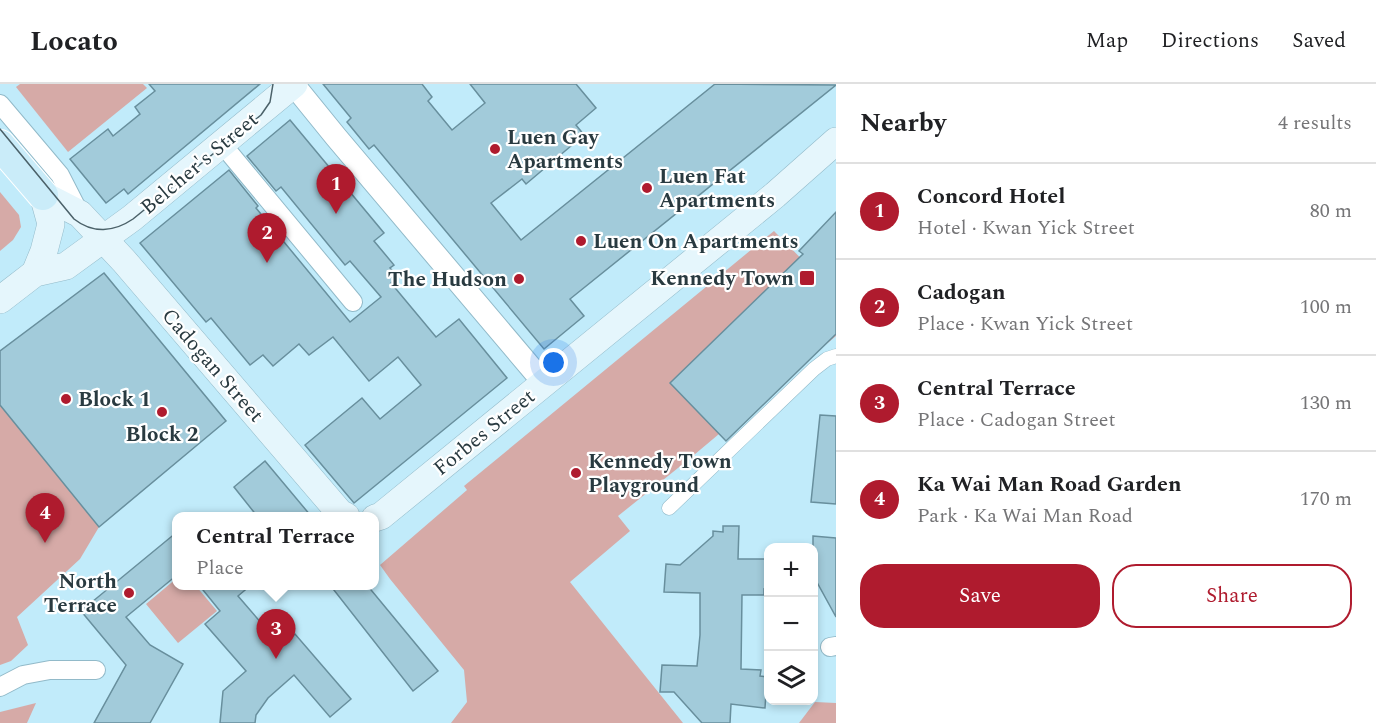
<!DOCTYPE html>
<html lang="en">
<head>
<meta charset="utf-8">
<style>
  body { margin:0; font-family:Spectral,serif; background:#f2f2f2; color:#202124 }
  .controls { position:absolute; right:18px; bottom:18px; display:grid; overflow:hidden; border-radius:12px; box-shadow:0 3px 9px #0003 }
  .controls button { width:54px; height:54px; display:grid; place-items:center; padding:0; border:0; border-bottom:2px solid #e0e0e0; background:#fff; color:#202124; font:30px sans-serif }
  .you { position:absolute; left:554px; top:279px; width:21px; height:21px; margin:-15px; border:4px solid #fff; border-radius:50%; background:#1a73e8; box-shadow:0 0 0 9px #1a73e833 }
  .badge { display:grid; place-items:center; width:39px; height:39px; border-radius:50%; background:#af1b2e; color:#fff; font-size:20px; font-weight:700 }
  .pin { position:absolute; translate:-50% -50px; filter:drop-shadow(0 2px 3px #0008) }
  .pin::after { content:''; position:absolute; top:32px; width:21px; height:18px; background:inherit; clip-path:polygon(0 0,100% 0,50% 100%) }
  .popup { position:absolute; left:172px; top:428px; width:207px; height:78px; box-sizing:border-box; display:grid; place-content:center; border-radius:12px; background:#fff; filter:drop-shadow(0 2px 4px #0005); font-size:20px; white-space:nowrap; color:#757577 }
  .popup b { font-size:22px; color:#202124 }
  .popup::after { content:''; position:absolute; left:50%; top:100%; margin-left:-12px; border:12px solid transparent; border-top-color:#fff }
  .list { margin:0; padding:0; list-style:none }
  h2 { display:flex; justify-content:space-between; align-items:center; height:78px; margin:0; padding:0 24px; font-size:26px }
  h2 small { font-size:20px; font-weight:400; color:#757577 }
  .list li { display:grid; grid-template-columns:39px 1fr auto; gap:18px; align-items:center; box-sizing:border-box; height:96px; padding:0 24px; border-top:2px solid #e0e0e0 }
  .list b { display:block; font-size:22px; white-space:nowrap }
  .list p { margin:0; font-size:20px; white-space:nowrap; color:#757577 }
  .list em { font-size:20px; font-style:normal; color:#757577 }
  .actions { display:flex; gap:12px; padding:18px 24px }
  .actions a { flex:1; padding:14px 0; border:2px solid #af1b2e; border-radius:24px; text-align:center; font-size:21px; color:#af1b2e }
  .actions .main { background:#af1b2e; color:#fff }
  .icon { flex:none; width:33px; height:33px; fill:none; stroke:currentColor; stroke-width:2; stroke-linecap:round; stroke-linejoin:round }
  .map { position:relative; flex:none; width:836px; height:639px; overflow:hidden }
  header { display:flex; align-items:center; gap:36px; box-sizing:border-box; height:84px; padding:0 30px; background:#fff; border-bottom:2px solid #e0e0e0 }
  header strong { font-size:28px }
  nav { display:flex; gap:33px; margin-inline-start:auto; font-size:21px }
  main { display:flex }
  aside { flex:1; background:#fff }
  .map>svg:first-child { display:block }
</style>
</head>
<body>
<header>
<strong>Locato</strong>
<nav><a>Map</a><a>Directions</a><a>Saved</a></nav>
</header>
<main>
<div class="map">
<svg width="836" height="639" viewBox="0 0 836 639">
  <rect width="100%" height="100%" fill="#c1ebfa"/>
  <g fill="#d6aaa7">
    <polygon points="20,0 143,0 147,4 68,68 16,3"/>
    <polygon points="0,108 19,131 21,143 13,156 0,167"/>
    <polygon points="774,147 836,210 836,252 688,376 618,432 630,447 570,498 683,639 451,639 467,618 464,586 390,495 380,481 467,406 464,402"/>
    <polygon points="0,321 99,443 80,475 17,533 28,561 11,577 0,581"/>
    <polygon points="177,494 177,502 196,502 217,527 178,559 146,520"/>
    <polygon points="815,618 836,619 836,639 799,639"/>
    <polygon points="36,619 27,639 0,639 0,628"/>
  </g>
  <g fill="#a2cbda" stroke="#688f9d" stroke-width="1.5">
    <polygon points="149,0 260,0 128,110 124,105 106,119 70,75 108,45 113,52 140,30 135,23 155,7"/>
    <polygon points="323,0 422,0 432,13 428,17 452,46 485,19 470,0 576,0 596,24 576,41 584,51 526,100 522,95 491,119 521,156 715,0 836,1 570,215 584,232 544,265 374,61 369,65 347,38 351,34"/>
    <polygon points="290,36 384,149 374,157 394,181 390,184 395,190 392,193 394,196 391,199 436,253 459,235 507,294 354,419 305,361 362,314 380,335 421,301 398,273 369,297 333,253 309,271 299,260 273,282 263,271 250,281 211,234 206,238 140,159 229,86 258,122 256,124 350,238 381,213 350,177 345,181 281,103 276,107 247,72"/>
    <polygon points="836,128 836,250 726,357 670,299 803,170 799,167"/>
    <polygon points="104,189 226,337 99,443 0,321 0,267"/>
    <polygon points="820,331 836,332 836,420 811,418"/>
    <polygon points="265,377 311,432 257,432 234,403"/>
    <polygon points="723,442 739,442 738,475 768,475 768,506 764,505 764,511 742,511 741,585 761,586 760,592 767,593 765,624 731,620 730,639 702,639 674,608 660,608 662,581 697,582 700,551 700,509 664,508 666,480 680,481 713,452 713,447 723,448"/>
    <polygon points="177,448 177,491 126,533 150,561 183,580 150,639 94,639 126,581 81,527"/>
    <polygon points="813,452 836,454 836,533 813,491"/>
    <polygon points="199,501 251,501 238,512 281,562 295,550 351,615 330,633 294,591 268,614 256,631 255,639 220,639 223,607 246,587 205,540 220,527"/>
    <polygon points="330,501 367,501 438,587 413,607"/>
  </g>
  <g fill="none" stroke-linecap="round" stroke-linejoin="round">
    <g stroke="#92bac9" stroke-width="15">
      <polyline id="pedestrian" points="669,424 814,285 827,275 836,272"/>
    </g>
    <g stroke="#92bac9" stroke-width="20">
      <g id="minor">
        <polyline points="0,20 60,91 80,130"/>
        <polyline points="222,60 353,218"/>
        <polyline points="830,563 836,562"/>
        <polyline points="0,603 23,591 50,586 96,586"/>
      </g>
    </g>
    <g stroke="#92bac9" stroke-width="24">
      <polyline id="tertiary" points="293,0 336,53 544,299"/>
    </g>
    <g stroke="#92bac9" stroke-width="28">
      <g id="secondary">
        <polyline points="43,111 80,130 124,177 340,429 346,432"/>
        <polyline points="35,189 44,167 51,140 43,111"/>
        <polyline points="0,216 35,189 66,182 132,134 294,0"/>
        <polyline points="375,434 381,432 775,111 836,57"/>
      </g>
    </g>
    <g stroke="#fff" stroke-width="32">
      <polyline id="primary" points="0,61 43,111"/>
    </g>
    <use href="#pedestrian" stroke="#fff" stroke-width="14"/>
    <use href="#minor" stroke="#fff" stroke-width="18"/>
    <use href="#tertiary" stroke="#fff" stroke-width="22"/>
    <use href="#secondary" stroke="#e5f6fc" stroke-width="27"/>
    <use href="#primary" stroke="#caecf9" stroke-width="30"/>
    <path stroke="#4b6169" stroke-width="1.5" d="M0,45L74,135C93,150 114,148 133,135L261,31L270,18L273,0"/>
  </g>
  <g fill="#af1b2e" stroke="#fff" stroke-width="2">
    <circle cx="495" cy="65" r="6"/>
    <circle cx="647" cy="104" r="6"/>
    <circle cx="581" cy="157" r="6"/>
    <rect x="799" y="186" width="16" height="16" rx="3"/>
    <circle cx="519" cy="195" r="6"/>
    <circle cx="66" cy="315" r="6"/>
    <circle cx="162" cy="328" r="6"/>
    <circle cx="576" cy="389" r="6"/>
    <circle cx="129" cy="509" r="6"/>
  </g>
  <g text-anchor="middle" stroke-width="4.5" stroke-linejoin="round" paint-order="stroke">
    <g font-size="21" font-weight="bold" fill="#293a40" stroke="#fff" text-anchor="start">
      <text x="507" y="60">Luen Gay<tspan x="507" dy="24">Apartments</tspan></text>
      <text x="659" y="99">Luen Fat<tspan x="659" dy="24">Apartments</tspan></text>
      <text x="593" y="164">Luen On Apartments</text>
      <text x="794" y="201" text-anchor="end">Kennedy Town</text>
      <text x="507" y="202" text-anchor="end">The Hudson</text>
      <text x="78" y="322">Block 1</text>
      <text x="162" y="357" text-anchor="middle">Block 2</text>
      <text x="588" y="384">Kennedy Town<tspan x="588" dy="24">Playground</tspan></text>
      <text x="117" y="504" text-anchor="end">North<tspan x="117" dy="24">Terrace</tspan></text>
    </g>
    <g font-size="21" fill="#293a40" stroke="#fff">
      <text transform="translate(199 79) rotate(-40)" y="7">Belcher's Street</text>
      <text transform="translate(213 281) rotate(49)" y="7">Cadogan Street</text>
      <text transform="translate(484 348) rotate(-39)" y="7">Forbes Street</text>
    </g>
  </g>
</svg>
<div class="controls">
<button>+</button>
<button>−</button>
<button><svg class="icon" aria-label="layers" viewBox="0 0 24 24"><path d="M12 4l9 5-9 5-9-5zM3 14l9 5 9-5"/></svg></button>
</div>
<div class="you"></div>
<div class="pin badge" style="left:336px;top:130px">1</div>
<div class="pin badge" style="left:267px;top:179px">2</div>
<div class="pin badge" style="left:276px;top:575px">3</div>
<div class="popup"><b>Central Terrace</b>Place</div>
<div class="pin badge" style="left:45px;top:459px">4</div>
</div>
<aside>
<h2>Nearby<small>4 results</small></h2>
<ul class="list">
<li><span class="badge">1</span><div><b>Concord Hotel</b><p>Hotel · Kwan Yick Street</p></div><em>80 m</em></li>
<li><span class="badge">2</span><div><b>Cadogan</b><p>Place · Kwan Yick Street</p></div><em>100 m</em></li>
<li><span class="badge">3</span><div><b>Central Terrace</b><p>Place · Cadogan Street</p></div><em>130 m</em></li>
<li><span class="badge">4</span><div><b>Ka Wai Man Road Garden</b><p>Park · Ka Wai Man Road</p></div><em>170 m</em></li>
</ul>
<div class="actions"><a class="main">Save</a><a>Share</a></div>
</aside>
</main>
</body>
</html>
